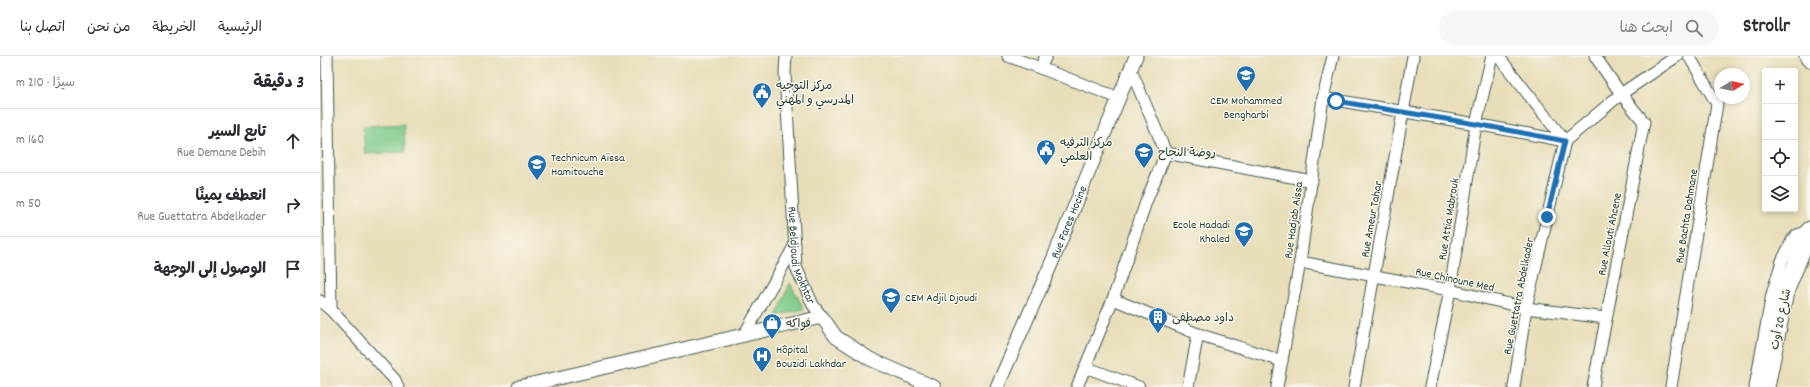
<!DOCTYPE html>
<html lang="ar">
<head>
<meta charset="utf-8">
<style>
  body { margin:0; font-family:Dekko,"Playpen Sans Arabic",sans-serif; background:#f7f7f7; color:#2b2b33; direction:rtl }
  .controls { position:absolute; right:12px; top:12px; display:grid; overflow:hidden; border-radius:4px; box-shadow:0 2px 6px #0003 }
  .controls button { width:36px; height:36px; display:grid; place-items:center; padding:0; border:0; border-bottom:1px solid #e1e1e2; background:#fff; color:#2b2b33; font:20px sans-serif }
  .compass { position:absolute; left:1394px; top:12px; width:36px; height:36px; border-radius:50%; background:#fff; box-shadow:0 2px 6px #0003; rotate:80deg }
  .stop { position:absolute; width:12px; height:12px; margin:-9px; border:3px solid #1f6fb2; border-radius:50%; background:#fff }
  .stop.end { background:#1f6fb2; border-color:#fff; box-shadow:0 1px 4px #0008 }
  .list { margin:0; padding:0; list-style:none }
  h2 { display:flex; justify-content:space-between; align-items:center; height:52px; margin:0; padding:0 16px; font-size:17px }
  h2 small { font-size:13px; font-weight:400; color:#7c7c81 }
  .list li { display:grid; grid-template-columns:26px 1fr auto; gap:12px; align-items:center; box-sizing:border-box; height:64px; padding:0 16px; border-top:1px solid #e1e1e2 }
  .list b { display:block; font-size:15px; white-space:nowrap }
  .list p { margin:0; font-size:13px; white-space:nowrap; color:#7c7c81 }
  .list em { font-size:13px; font-style:normal; color:#7c7c81 }
  .icon { flex:none; width:22px; height:22px; fill:none; stroke:currentColor; stroke-width:2; stroke-linecap:round; stroke-linejoin:round }
  .map { position:relative; flex:none; width:1490px; height:331px; overflow:hidden; direction:ltr }
  header { display:flex; align-items:center; gap:24px; box-sizing:border-box; height:56px; padding:0 20px; background:#fff; border-bottom:1px solid #e1e1e2 }
  header strong { font-size:19px }
  nav { display:flex; gap:22px; margin-inline-start:auto; font-size:14px }
  .search { width:280px; height:36px; background:#f7f7f7; display:flex; align-items:center; gap:10px; box-sizing:border-box; padding:0 14px; border-radius:22px; color:#7c7c81; font-size:15px }
  main { display:flex }
  aside { flex:1; background:#fff }
  .map>svg:first-child { display:block }
</style>
</head>
<body>
<header>
<strong>Strollr</strong>
<div class="search"><svg class="icon" aria-label="search" viewBox="0 0 24 24"><circle cx="10" cy="10" r="6"/><path d="M15 15l6 6"/></svg>ابحث هنا</div>
<nav><a>الرئيسية</a><a>الخريطة</a><a>من نحن</a><a>اتصل بنا</a></nav>
</header>
<main>
<div class="map">
<svg width="1490" height="331" viewBox="0 0 1490 331">
  <rect width="100%" height="100%" fill="#fbf7ec"/>
  <filter id="ink" filterUnits="userSpaceOnUse"><feTurbulence type="fractalNoise" baseFrequency=".025" numOctaves="2"/><feDisplacementMap in="SourceGraphic" scale="8" xChannelSelector="R" yChannelSelector="G"/><feConvolveMatrix kernelMatrix="1 2 1 2 8 2 1 2 1" color-interpolation-filters="sRGB"/></filter>
  <filter id="wash" filterUnits="userSpaceOnUse"><feTurbulence type="fractalNoise" baseFrequency=".012" numOctaves="4" result="noise"/><feDisplacementMap in="SourceGraphic" scale="16" xChannelSelector="R" yChannelSelector="G"/><feGaussianBlur stdDeviation="0.9" result="paint"/><feColorMatrix in="noise" values="0 0 0 0 0 0 0 0 0 0 0 0 0 0 0 0 0 1.4 0 .05"/><feComposite in="paint" operator="in"/></filter>
  <g filter="url(#wash)">
    <rect width="100%" height="100%" fill="#e8deba"/>
    <g fill="#7dcb8a" stroke="#4e845f">
      <polygon points="84,68 85,96 45,98 43,70"/>
      <polygon points="470,227 484,253 457,260"/>
    </g>
  </g>
  <g filter="url(#ink)">
    <g fill="none" stroke-linecap="round" stroke-linejoin="round">
      <g stroke="#3d5548" stroke-width="13">
        <g id="minor">
          <polyline points="7,0 11,254 75,324 78,331"/>
          <path id="s1" d="M466,0L465,16L476,211L493,249L502,261"/>
          <polyline points="688,0 720,12"/>
          <polyline points="726,0 720,12 799,42"/>
          <polyline points="1178,0 1245,85"/>
          <polyline points="811,14 846,97 992,125"/>
          <polyline points="1003,42 1156,68 1245,85"/>
          <polyline points="1245,85 1301,38 1357,0"/>
          <polyline points="980,206 1130,234 1206,252 1286,262"/>
          <polyline points="793,243 878,278 962,305"/>
          <polyline points="0,245 11,254"/>
          <polyline points="424,279 475,189"/>
          <polyline points="765,311 819,331"/>
          <polyline points="757,331 793,243 826,146 846,97"/>
          <polyline points="868,331 878,278"/>
          <polyline points="957,331 980,206 1003,42 1013,0"/>
          <polyline points="1034,331 1093,0"/>
          <polyline points="1110,331 1130,234 1156,68 1172,0"/>
          <polyline points="1194,331 1206,252 1245,85"/>
          <polyline points="1273,331 1324,66 1301,38 1275,0"/>
          <polyline points="1351,331 1397,48 1369,0"/>
          <polyline points="1435,331 1452,238 1462,205 1473,183 1477,179 1490,175"/>
        </g>
      </g>
      <g stroke="#3d5548" stroke-width="15">
        <g id="tertiary">
          <polyline points="199,331 502,261 516,281 550,303 614,331"/>
          <path id="s2" d="M677,331L732,206L816,0"/>
        </g>
      </g>
      <g stroke="#3d5548" stroke-width="19">
        <g id="primary">
          <polyline points="1488,0 1490,3"/>
          <polyline points="1446,331 1465,236 1490,174"/>
        </g>
      </g>
      <use href="#minor" stroke="#fff" stroke-width="11"/>
      <use href="#tertiary" stroke="#fff" stroke-width="13"/>
      <use href="#primary" stroke="#fff" stroke-width="17"/>
    </g>
  </g>
  <g fill="none" stroke-linecap="round" stroke-linejoin="round" filter="url(#ink)">
    <polyline stroke="#1f6fb2" stroke-width="5" points="1016,45 1156,68 1245,85 1227,161"/>
  </g>
  <defs>
    <g id="school-pin" transform="scale(1)"><path d="M0 17L-7.5 6A9.5 9.5 0 1 1 7.5 6Z" fill="#1f6fb2" stroke="#fbf7ec"/><path d="M0-5L7-2L0 1L-7-2ZM-4 1L0 2.5L4 1V4Q0 6-4 4Z" fill="#fff"/></g>
    <g id="civic-pin" transform="scale(1)"><path d="M0 17L-7.5 6A9.5 9.5 0 1 1 7.5 6Z" fill="#1f6fb2" stroke="#fbf7ec"/><path d="M-.6-6.5H3V-4.5H.6V-3L4-1V1h2V6H-6V1h2V-1L-.6-3ZM-1.2 2.5V6h2.4V2.5Z" fill="#fff"/></g>
    <g id="building-pin" transform="scale(1)"><path d="M0 17L-7.5 6A9.5 9.5 0 1 1 7.5 6Z" fill="#1f6fb2" stroke="#fbf7ec"/><path d="M-4-6H4V6H1V3H-1V6H-4ZM-2.5-4.3h1.7v1.8h-1.7ZM.8-4.3h1.7v1.8H.8ZM-2.5-1h1.7V.8h-1.7ZM.8-1h1.7V.8H.8Z" fill="#fff"/></g>
    <g id="shop-pin" transform="scale(1)"><path d="M0 17L-7.5 6A9.5 9.5 0 1 1 7.5 6Z" fill="#1f6fb2" stroke="#fbf7ec"/><path d="M-5-2.5h2.3a2.7 3.5 0 0 1 5.4 0H5L5.5 6h-11ZM-1.5-2.5h3a1.5 2.3 0 0 0-3 0Z" fill="#fff"/></g>
    <g id="hospital-pin" transform="scale(1)"><path d="M0 17L-7.5 6A9.5 9.5 0 1 1 7.5 6Z" fill="#1f6fb2" stroke="#fbf7ec"/><path d="M-5-5h3v3.5h4V-5h3V5h-3V1.5h-4V5h-3Z" fill="#fff"/></g>
  </defs>
  <g fill-rule="evenodd">
    <use href="#school-pin" x="926" y="19"/>
    <use href="#civic-pin" x="442" y="36"/>
    <use href="#civic-pin" x="726" y="93"/>
    <use href="#school-pin" x="824" y="96"/>
    <use href="#school-pin" x="217" y="108"/>
    <use href="#school-pin" x="924" y="175"/>
    <use href="#school-pin" x="571" y="241"/>
    <use href="#building-pin" x="838" y="261"/>
    <use href="#shop-pin" x="452" y="267"/>
    <use href="#hospital-pin" x="442" y="300"/>
  </g>
  <g text-anchor="middle" stroke-width="3" stroke-linejoin="round" paint-order="stroke">
    <g font-size="12" fill="#1f3d34" stroke="#fbf7ec" text-anchor="start">
      <text x="456" y="33">مركز التوجيه<tspan x="456" dy="14">المدرسي و المهني</tspan></text>
      <text x="926" y="48" text-anchor="middle">CEM Mohammed<tspan x="926" dy="14">Bengharbi</tspan></text>
      <text x="740" y="90">مركز الترفيه<tspan x="740" dy="14">العلمي</tspan></text>
      <text x="838" y="100">روضة النجاح</text>
      <text x="231" y="105">Technicum Aïssa<tspan x="231" dy="14">Hamitouche</tspan></text>
      <text x="910" y="172" text-anchor="end">Ecole Hadadi<tspan x="910" dy="14">Khaled</tspan></text>
      <text x="585" y="245">CEM Adjil Djoudi</text>
      <text x="852" y="265">داود مصطفى</text>
      <text x="466" y="271">فواكه</text>
      <text x="456" y="297">Hôpital<tspan x="456" dy="14">Bouzidi Lakhdar</tspan></text>
    </g>
    <g font-size="12" fill="#1f3d34" stroke="#fbf7ec">
      <text transform="translate(1366 160) rotate(-81)" y="4">Rue Bachta Dahmane</text>
      <text transform="translate(1051 163) rotate(-80)" y="4">Rue Ameur Tahar</text>
      <text transform="translate(1128 163) rotate(-81)" y="4">Rue Attia Mabrouk</text>
      <text transform="translate(973 164) rotate(-82)" y="4">Rue Hadjab Aissa</text>
      <text dy="4" stroke="none"><textPath href="#s2" startOffset="180">Rue Fares Hocine</textPath></text>
      <text transform="translate(1289 178) rotate(-79)" y="4">Rue Allouti Ahcene</text>
      <text dy="4" stroke="none"><textPath href="#s1" startOffset="201">Rue Beldjoudi Mokhtar</textPath></text>
      <text transform="translate(1135 223) rotate(12)" y="4">Rue Chinoune Med</text>
      <text transform="translate(1198 240) rotate(-79)" y="4">Rue Guettatra Abdelkader</text>
      <text transform="translate(1460 263) rotate(-78)" y="4">شارع 20 أوت</text>
    </g>
  </g>
</svg>
<div class="controls">
<button>+</button>
<button>−</button>
<button><svg class="icon" aria-label="locate" viewBox="0 0 24 24"><circle cx="12" cy="12" r="6"/><path d="M12 2v4M12 18v4M2 12h4M18 12h4"/></svg></button>
<button><svg class="icon" aria-label="layers" viewBox="0 0 24 24"><path d="M12 4l9 5-9 5-9-5zM3 14l9 5 9-5"/></svg></button>
</div>
<svg class="compass" viewBox="-18 -18 36 36"><path d="M0-13l5 13h-10z" fill="#e53935"/><path d="M0 13l5-13h-10z" fill="#7c7c81"/></svg>
<div class="stop" style="left:1016px;top:45px"></div>
<div class="stop end" style="left:1227px;top:161px"></div>
</div>
<aside>
<h2>3 دقيقة<small>سيرًا · 210 m</small></h2>
<ul class="list">
<li><svg class="icon" aria-label="ahead" viewBox="0 0 24 24"><path d="M12 20V5M6 11l6-6 6 6"/></svg><div><b>تابع السير</b><p>Rue Demane Debih</p></div><em>160 m</em></li>
<li><svg class="icon" aria-label="right" viewBox="0 0 24 24"><path d="M7 20v-9h11M14 6l5 5-5 5"/></svg><div><b>انعطف يمينًا</b><p>Rue Guettatra Abdelkader</p></div><em>50 m</em></li>
<li><svg class="icon" aria-label="arrive" viewBox="0 0 24 24"><path d="M6 21V4h12l-3 4 3 4H6"/></svg><div><b>الوصول إلى الوجهة</b></div></li>
</ul>
</aside>
</main>
</body>
</html>
